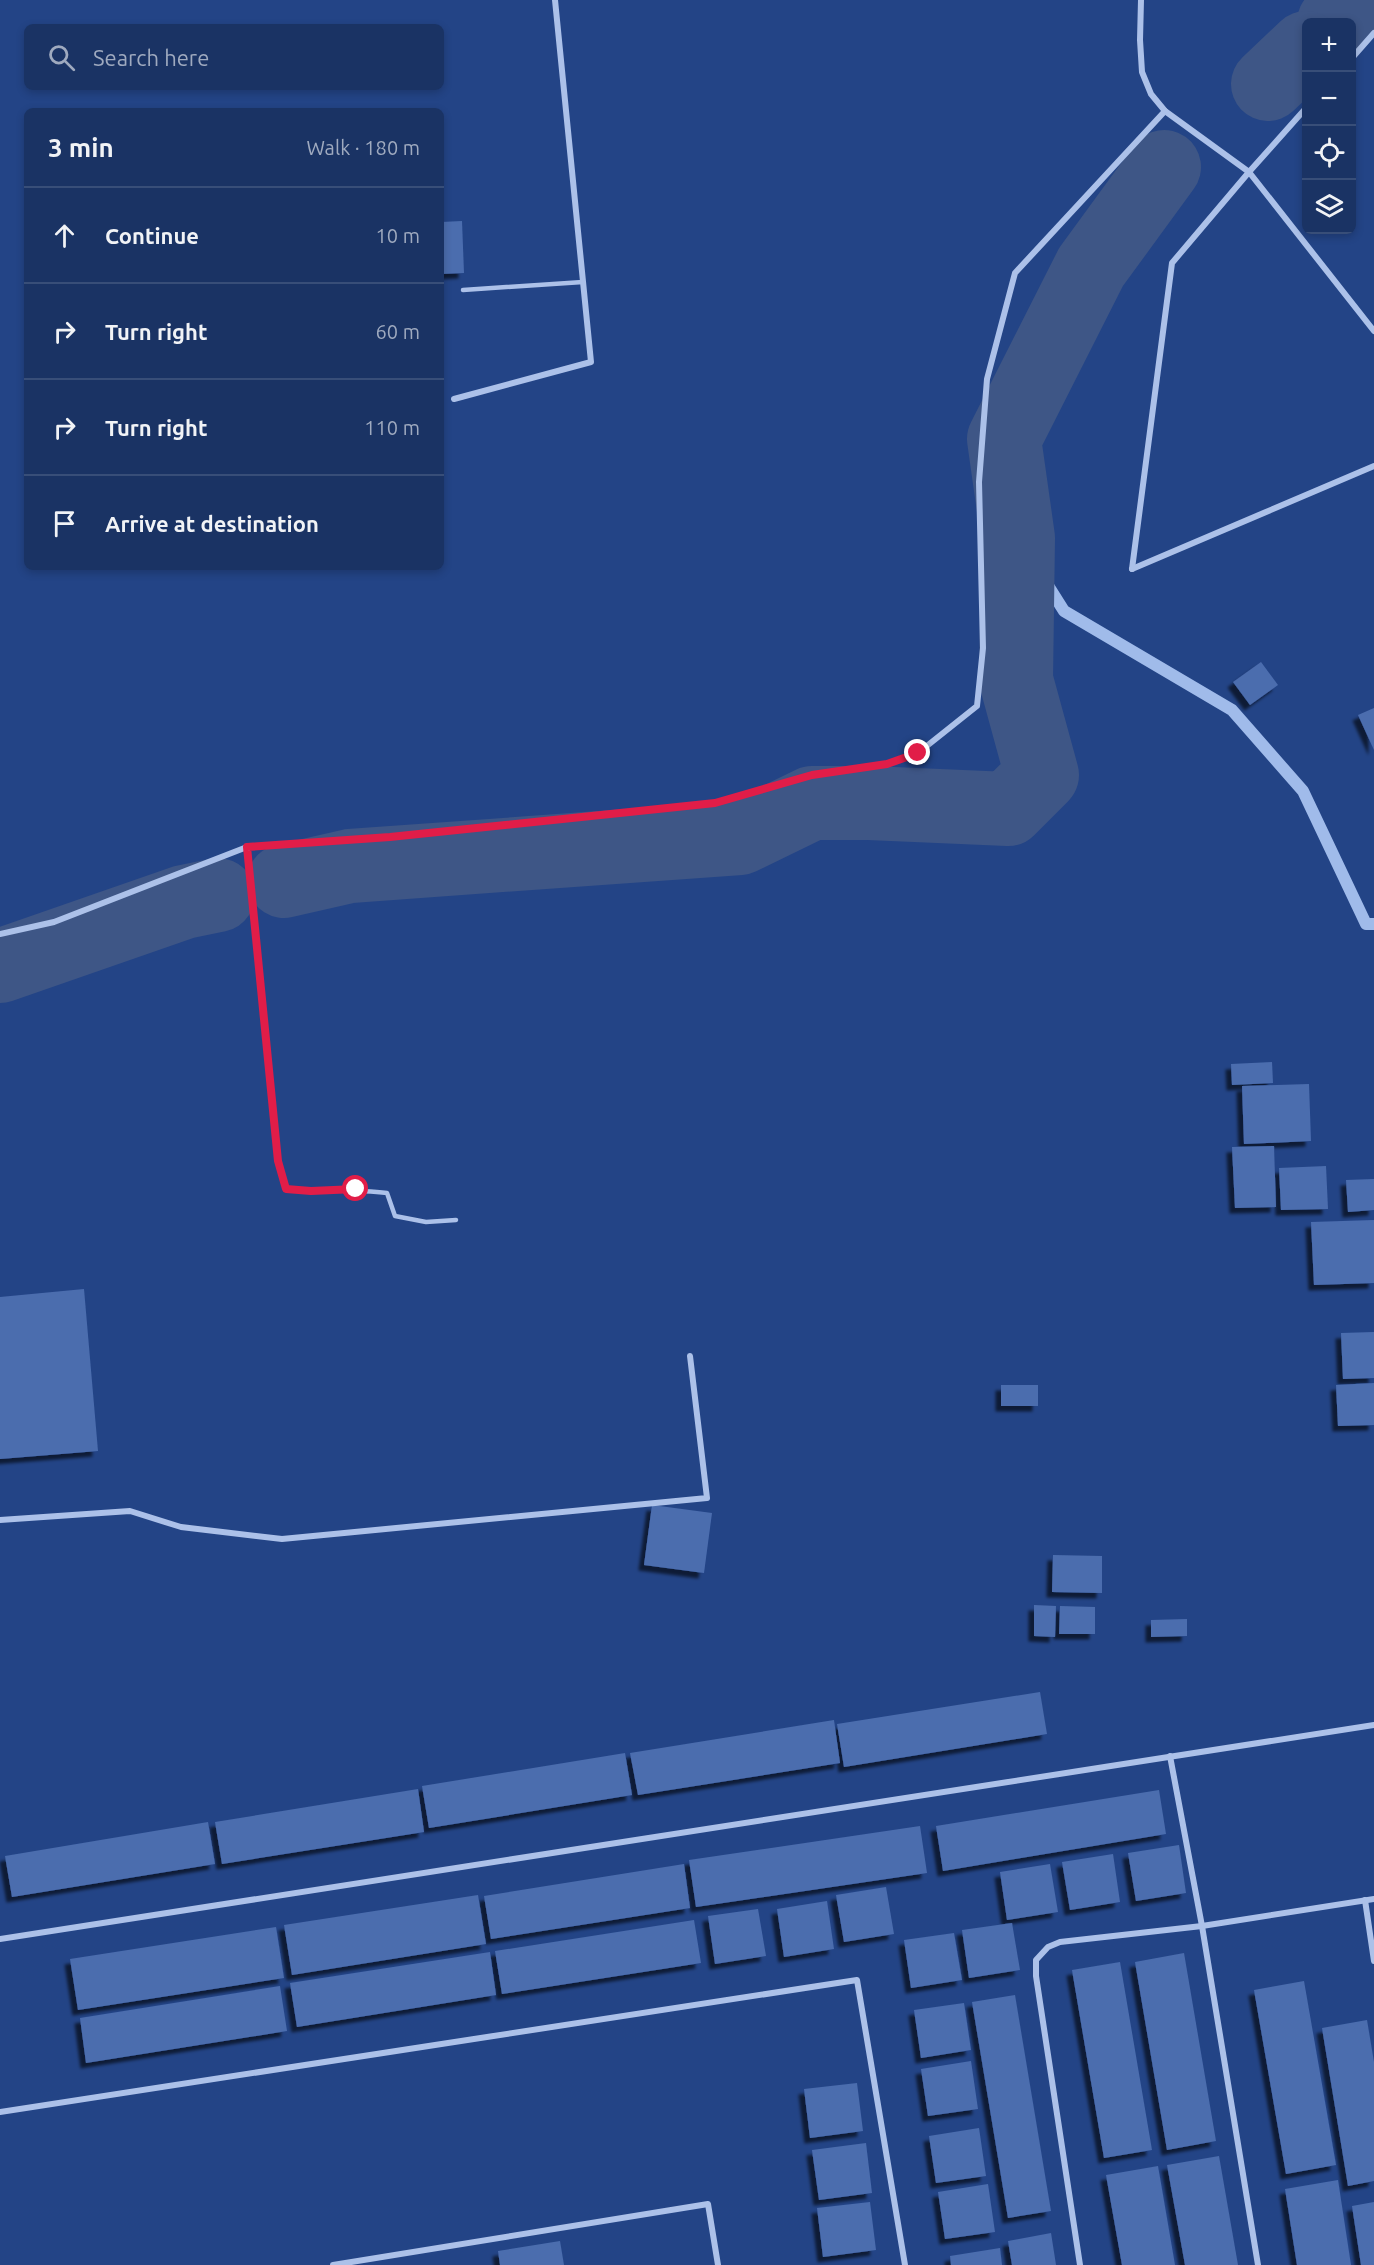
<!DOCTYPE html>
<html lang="en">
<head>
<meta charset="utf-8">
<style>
  body { margin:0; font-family:Ubuntu,sans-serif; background:#233b6a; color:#f1f3f6 }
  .controls { position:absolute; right:18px; top:18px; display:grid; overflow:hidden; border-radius:9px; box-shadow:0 3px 9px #0003 }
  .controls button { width:54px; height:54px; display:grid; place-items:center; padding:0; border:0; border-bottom:2px solid #384e78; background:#1a3364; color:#f1f3f6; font:30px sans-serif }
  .stop { position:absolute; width:18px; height:18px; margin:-14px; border:4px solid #e11d48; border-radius:50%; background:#fff }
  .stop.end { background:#e11d48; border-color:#fff; box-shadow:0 2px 6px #0008 }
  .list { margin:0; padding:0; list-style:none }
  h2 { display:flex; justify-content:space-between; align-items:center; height:78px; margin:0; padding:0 24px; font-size:26px }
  h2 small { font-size:20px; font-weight:400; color:#9faabf }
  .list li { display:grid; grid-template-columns:39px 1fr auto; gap:18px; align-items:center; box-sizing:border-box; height:96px; padding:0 24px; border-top:2px solid #384e78 }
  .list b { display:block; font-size:22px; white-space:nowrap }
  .list em { font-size:20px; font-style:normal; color:#9faabf }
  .icon { flex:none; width:33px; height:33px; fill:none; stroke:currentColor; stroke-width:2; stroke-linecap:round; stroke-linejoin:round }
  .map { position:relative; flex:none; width:1374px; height:2265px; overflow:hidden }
  .search { position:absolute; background:#1a3364; box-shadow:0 3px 9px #0003; left:24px; top:24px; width:420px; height:66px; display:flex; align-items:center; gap:15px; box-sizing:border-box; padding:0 21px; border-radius:9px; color:#9faabf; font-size:22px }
  .panel { position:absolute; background:#1a3364; box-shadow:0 3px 9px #0003; left:24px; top:108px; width:420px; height:462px; border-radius:9px }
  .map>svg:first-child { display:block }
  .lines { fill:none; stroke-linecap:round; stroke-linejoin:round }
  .stream { stroke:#a0bbea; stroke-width:12 }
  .river { stroke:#3e5686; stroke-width:74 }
  .building { fill:#4b6dae; filter:url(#shadow) }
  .service { stroke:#acc1e9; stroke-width:4.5 }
  .minor { stroke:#acc1e9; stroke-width:6 }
  .route { stroke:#e11d48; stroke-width:8 }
</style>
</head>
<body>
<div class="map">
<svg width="1374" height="2265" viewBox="0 0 1374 2265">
  <defs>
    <filter id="shadow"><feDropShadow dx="-5.5" dy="5.5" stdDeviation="1.5" flood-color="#0009"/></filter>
  </defs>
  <rect width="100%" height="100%" fill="#234486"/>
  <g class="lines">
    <polyline class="stream" points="1018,538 1064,611 1232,710 1303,791 1366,924 1374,924"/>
    <g class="river">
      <polyline points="1334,22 1358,0"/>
      <polyline points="1268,84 1306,48"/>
      <polyline points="284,881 350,866 740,838 812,803 869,803 1008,809 1042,775 1016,680 1018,538 1004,439 1091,267 1164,167"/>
      <polyline points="0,966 184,902 218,895"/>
    </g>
  </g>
  <g class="building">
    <polygon points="462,221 464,273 441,274 441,222"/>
    <polygon points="441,349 443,349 444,385 441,385"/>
    <polygon points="1261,662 1278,685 1250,705 1233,682"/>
    <polygon points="1374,708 1374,750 1358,715"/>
    <polygon points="1272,1062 1273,1083 1232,1085 1231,1064"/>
    <polygon points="1309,1084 1311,1141 1244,1144 1242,1086"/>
    <polygon points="1274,1146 1276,1207 1235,1208 1232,1147"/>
    <polygon points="1326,1166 1328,1209 1281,1210 1279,1168"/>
    <polygon points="1374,1179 1374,1210 1348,1212 1346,1180"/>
    <polygon points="1374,1220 1374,1283 1314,1285 1311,1222"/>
    <polygon points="84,1289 98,1451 0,1459 0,1297"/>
    <polygon points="1374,1332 1374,1378 1343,1379 1341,1333"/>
    <polygon points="1374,1383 1374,1425 1338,1426 1336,1385"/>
    <rect x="1001" y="1385" width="37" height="21"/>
    <polygon points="652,1505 712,1513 704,1573 644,1565"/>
    <polygon points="1053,1555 1102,1556 1102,1593 1052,1592"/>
    <polygon points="1034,1605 1056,1606 1055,1637 1034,1636"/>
    <polygon points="1060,1606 1095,1607 1095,1634 1059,1634"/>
    <polygon points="1187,1619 1187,1636 1151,1637 1151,1620"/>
    <polygon points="1040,1692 1047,1734 844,1767 837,1724"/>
    <polygon points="834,1720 840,1763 638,1795 630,1753"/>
    <polygon points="625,1753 632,1795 429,1828 422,1786"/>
    <polygon points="418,1789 424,1832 222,1864 215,1822"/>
    <polygon points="1159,1790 1166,1834 943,1871 936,1826"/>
    <polygon points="208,1822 215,1864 12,1897 5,1856"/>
    <polygon points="920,1826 927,1873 696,1907 689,1860"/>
    <polygon points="1179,1845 1186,1893 1136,1901 1128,1853"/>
    <polygon points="1113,1854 1120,1902 1070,1910 1062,1862"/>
    <polygon points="684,1864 690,1908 491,1939 484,1896"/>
    <polygon points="1050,1864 1058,1912 1007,1920 1000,1872"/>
    <polygon points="886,1887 894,1934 844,1942 836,1895"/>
    <polygon points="478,1895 486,1944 292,1975 284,1925"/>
    <polygon points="827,1901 834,1949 784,1957 777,1909"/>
    <polygon points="758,1909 766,1956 715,1964 708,1916"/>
    <polygon points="694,1920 701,1963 502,1994 495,1951"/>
    <polygon points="1012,1923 1020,1970 969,1978 962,1930"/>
    <polygon points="276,1927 284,1978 78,2010 70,1959"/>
    <polygon points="954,1933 962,1980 911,1988 904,1940"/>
    <polygon points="490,1952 496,1995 297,2027 290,1983"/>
    <polygon points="1184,1953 1216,2141 1167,2150 1135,1962"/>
    <polygon points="1120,1962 1152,2150 1104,2158 1072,1970"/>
    <polygon points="1304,1981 1336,2165 1286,2174 1254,1990"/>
    <polygon points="280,1986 287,2031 86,2063 80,2018"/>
    <polygon points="1015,1995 1051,2211 1008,2218 972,2002"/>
    <polygon points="964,2003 971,2050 921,2058 914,2010"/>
    <polygon points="1367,2020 1374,2062 1374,2181 1348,2186 1322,2028"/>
    <polygon points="971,2061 978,2109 928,2116 921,2069"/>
    <polygon points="857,2083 863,2131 810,2138 804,2089"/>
    <polygon points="979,2128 986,2176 936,2183 929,2136"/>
    <polygon points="866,2143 872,2193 819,2200 812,2150"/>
    <polygon points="1219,2156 1238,2265 1185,2265 1167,2165"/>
    <polygon points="1158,2166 1175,2265 1122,2265 1106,2175"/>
    <polygon points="1338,2180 1351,2265 1297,2265 1285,2189"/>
    <polygon points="988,2184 995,2232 945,2239 938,2192"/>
    <polygon points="870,2202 876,2250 823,2257 817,2208"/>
    <polygon points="1374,2202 1374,2265 1361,2265 1352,2206"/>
    <polygon points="1051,2233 1056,2265 1012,2265 1008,2241"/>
    <polygon points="560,2241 564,2265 500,2265 498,2251"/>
    <polygon points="1000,2248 1002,2265 951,2265 950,2256"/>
  </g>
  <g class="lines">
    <g class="service">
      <polyline points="463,290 583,282"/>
      <path d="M247,847L278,1161L286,1189C320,1192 353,1189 387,1193L395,1216L426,1222L456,1220"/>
    </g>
    <g class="minor">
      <polyline points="1141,0 1140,40 1142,72 1151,94 1165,111 1249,172 1374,331"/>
      <polyline points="1352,58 1374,33"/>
      <polyline points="454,399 591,362 555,0"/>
      <polyline points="1132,569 1172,263 1249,172 1306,108"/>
      <polyline points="1132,569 1374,466"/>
      <polyline points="0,934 54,922 247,847 390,837 715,803 812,775 887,764 918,753 977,706 983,648 979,482 987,379 1015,273 1165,111"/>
      <polyline points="0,1520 130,1511 181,1527 282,1539 707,1498 690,1356"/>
      <polyline points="1170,1756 1202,1926 1258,2265"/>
      <polyline points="1365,1900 1374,1961"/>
      <polyline points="0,1939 1374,1725"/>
      <polyline points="0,2112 857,1980 905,2265"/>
      <polyline points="333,2265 708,2204 718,2265"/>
      <polyline points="1080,2265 1036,1976 1036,1960 1048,1947 1060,1942 1202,1926 1374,1899"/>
    </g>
  </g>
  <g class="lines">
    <polyline class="route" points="356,1189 311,1191 286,1189 278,1161 247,847 390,837 715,803 812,775 887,764 918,753"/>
  </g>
</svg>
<div class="controls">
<button>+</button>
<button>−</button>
<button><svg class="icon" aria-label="locate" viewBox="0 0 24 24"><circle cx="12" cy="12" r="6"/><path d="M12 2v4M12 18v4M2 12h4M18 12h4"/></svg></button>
<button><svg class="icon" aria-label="layers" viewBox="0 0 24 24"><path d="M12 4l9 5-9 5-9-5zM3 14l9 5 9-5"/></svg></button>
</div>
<div class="stop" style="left:356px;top:1189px"></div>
<div class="stop end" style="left:918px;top:753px"></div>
<div class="search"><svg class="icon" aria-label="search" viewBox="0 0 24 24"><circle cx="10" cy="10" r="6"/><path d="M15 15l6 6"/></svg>Search here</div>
<section class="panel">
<h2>3 min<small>Walk · 180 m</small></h2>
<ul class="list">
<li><svg class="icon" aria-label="ahead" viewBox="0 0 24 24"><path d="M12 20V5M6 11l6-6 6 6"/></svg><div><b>Continue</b></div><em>10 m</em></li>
<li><svg class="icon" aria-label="right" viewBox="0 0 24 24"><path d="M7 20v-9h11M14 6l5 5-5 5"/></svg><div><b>Turn right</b></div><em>60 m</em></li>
<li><svg class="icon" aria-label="right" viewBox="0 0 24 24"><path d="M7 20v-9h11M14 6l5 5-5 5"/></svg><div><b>Turn right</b></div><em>110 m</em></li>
<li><svg class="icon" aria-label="arrive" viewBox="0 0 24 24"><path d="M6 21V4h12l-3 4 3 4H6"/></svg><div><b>Arrive at destination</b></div></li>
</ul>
</section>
</div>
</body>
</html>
